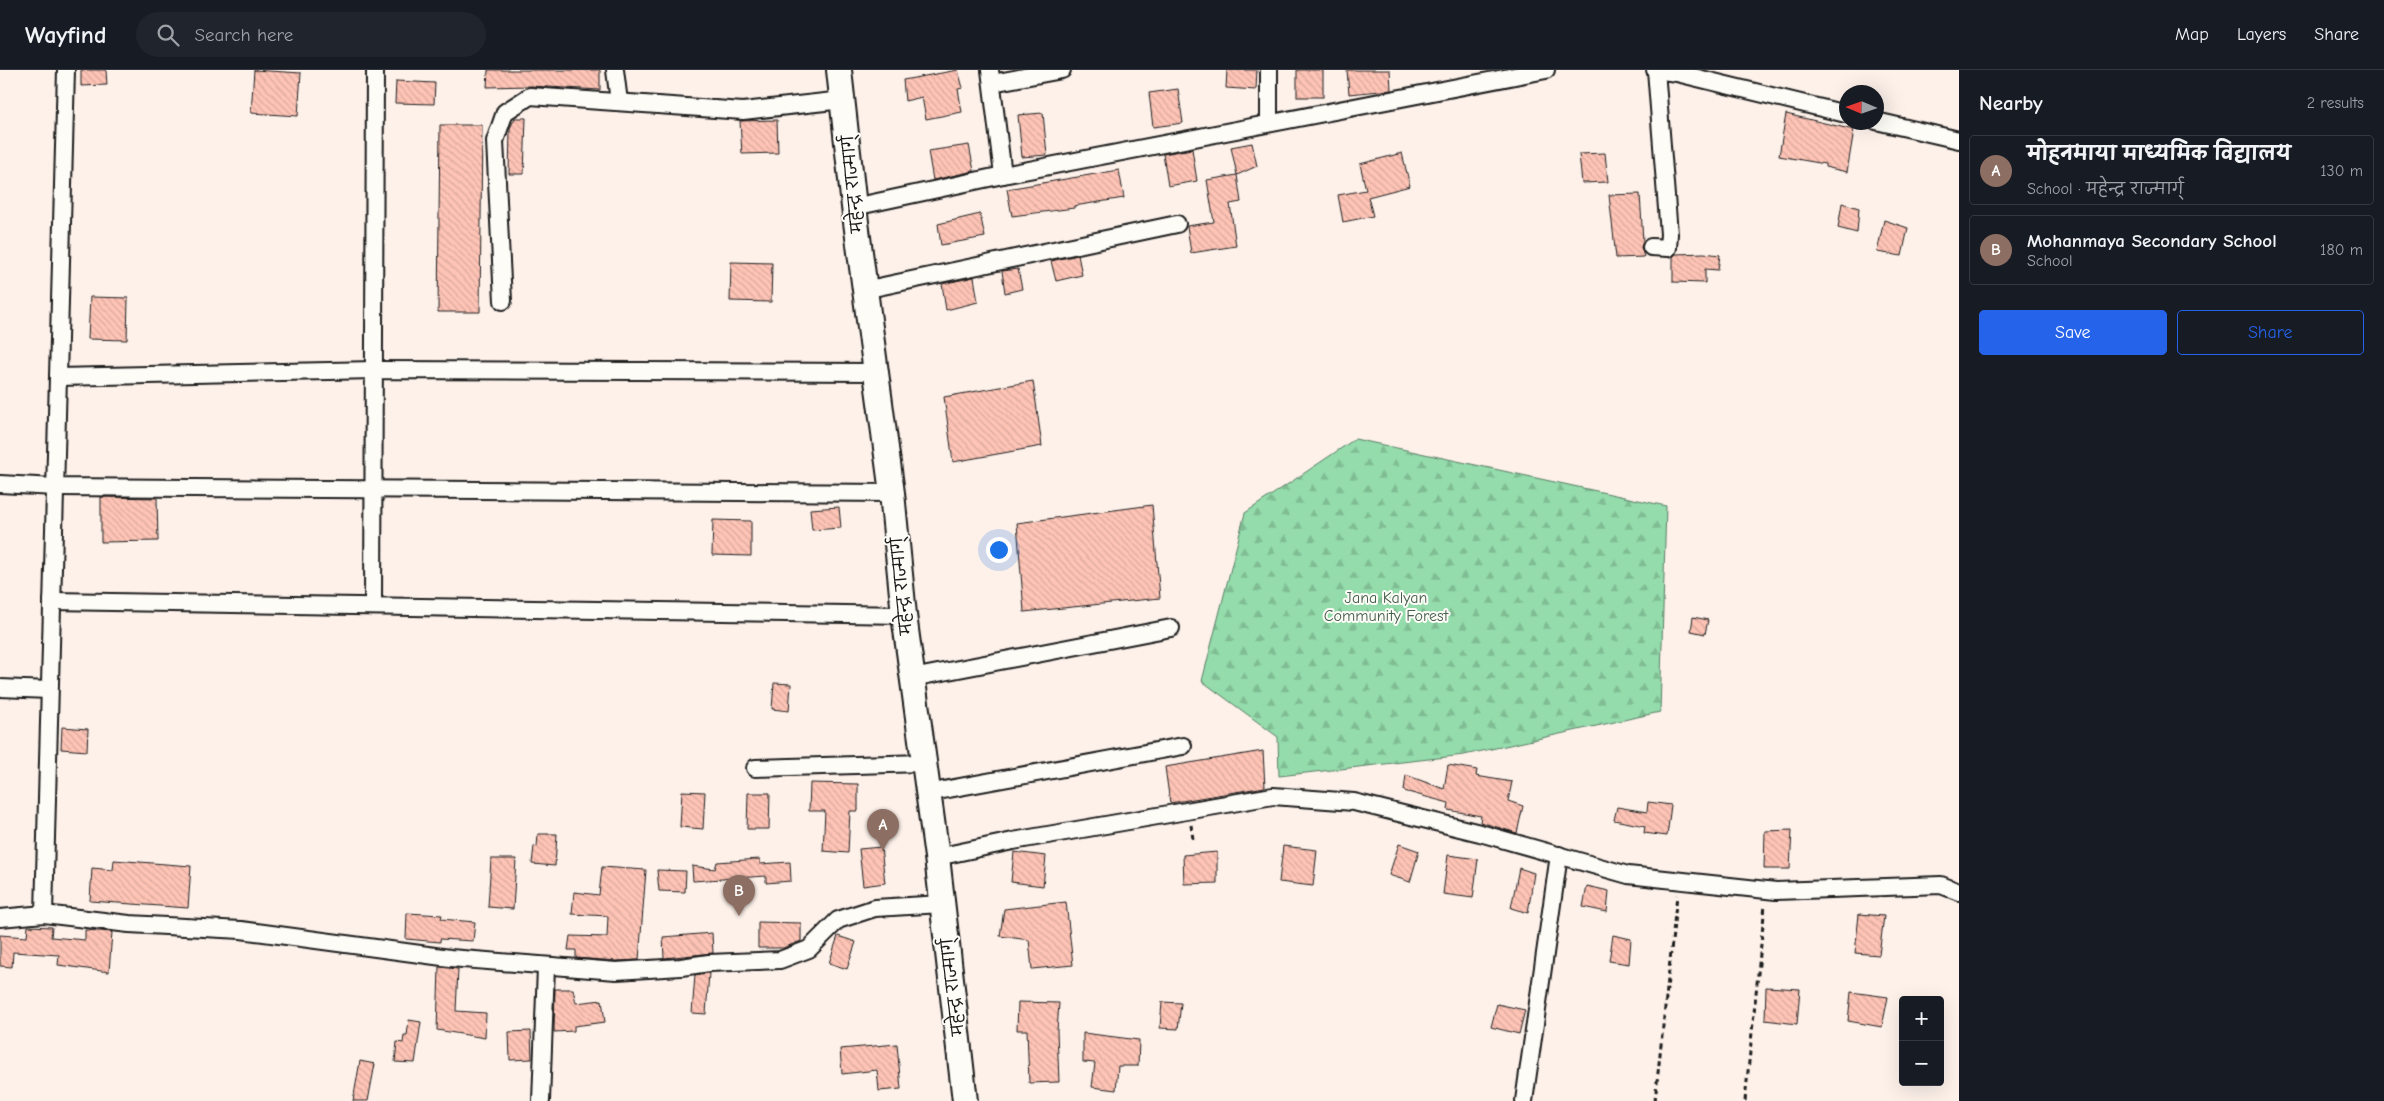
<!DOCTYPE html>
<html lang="en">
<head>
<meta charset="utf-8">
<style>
  body { margin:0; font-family:"Comic Neue","Playpen Sans Deva",sans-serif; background:#20242c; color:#f1f3f6 }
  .controls { position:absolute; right:15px; bottom:15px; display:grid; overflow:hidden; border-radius:5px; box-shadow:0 5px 20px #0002 }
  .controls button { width:45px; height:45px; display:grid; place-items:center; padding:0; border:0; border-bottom:1px solid #363941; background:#171b24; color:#f1f3f6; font:25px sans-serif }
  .compass { position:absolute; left:1839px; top:15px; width:45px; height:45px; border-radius:50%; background:#171b24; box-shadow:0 5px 20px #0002; rotate:272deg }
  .you { position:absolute; left:998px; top:479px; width:18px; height:18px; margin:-12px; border:4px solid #fff; border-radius:50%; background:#1a73e8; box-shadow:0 0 0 8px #1a73e833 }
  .badge { display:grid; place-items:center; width:32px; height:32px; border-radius:50%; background:#2563eb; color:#fff; font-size:16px; font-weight:700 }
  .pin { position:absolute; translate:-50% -41px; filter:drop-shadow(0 1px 2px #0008) }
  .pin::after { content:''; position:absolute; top:26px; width:18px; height:15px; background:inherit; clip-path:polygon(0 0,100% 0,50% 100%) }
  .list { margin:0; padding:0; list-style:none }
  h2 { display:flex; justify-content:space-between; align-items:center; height:65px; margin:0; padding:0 20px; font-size:21px }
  h2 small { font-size:16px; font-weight:400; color:#9ea1a6 }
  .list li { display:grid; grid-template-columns:32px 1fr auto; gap:15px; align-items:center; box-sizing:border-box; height:70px; margin:0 10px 10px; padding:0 10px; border:1px solid #363941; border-radius:5px }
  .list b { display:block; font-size:19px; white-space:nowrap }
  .list p { margin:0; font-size:16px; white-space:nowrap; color:#9ea1a6 }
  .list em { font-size:16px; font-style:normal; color:#9ea1a6 }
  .actions { display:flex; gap:10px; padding:15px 20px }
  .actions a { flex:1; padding:11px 0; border:1px solid #2563eb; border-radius:5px; text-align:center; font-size:18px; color:#2563eb }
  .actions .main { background:#2563eb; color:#fff }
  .icon { flex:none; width:28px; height:28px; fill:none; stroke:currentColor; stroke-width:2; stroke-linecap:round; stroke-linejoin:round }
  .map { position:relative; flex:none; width:1959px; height:1031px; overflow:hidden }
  header { display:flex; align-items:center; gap:30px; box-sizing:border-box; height:70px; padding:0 25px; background:#171b24; border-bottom:1px solid #363941 }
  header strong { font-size:24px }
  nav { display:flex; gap:28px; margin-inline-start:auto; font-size:18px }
  .search { width:350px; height:45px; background:#20242c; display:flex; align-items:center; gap:12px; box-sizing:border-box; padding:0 18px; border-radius:28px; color:#9ea1a6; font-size:19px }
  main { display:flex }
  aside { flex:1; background:#171b24 }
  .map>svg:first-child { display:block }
  .forest { fill:url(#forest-firs); stroke:#587c64 }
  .building { fill:url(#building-back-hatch); stroke:#1c1c1c }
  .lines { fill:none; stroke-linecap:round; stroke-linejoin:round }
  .minor-casing { stroke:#1c1c1c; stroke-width:20 }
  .highway-casing { stroke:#1c1c1c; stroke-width:28 }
  .path { stroke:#1c1c1c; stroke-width:3; stroke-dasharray:5 4; stroke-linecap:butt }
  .minor { stroke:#fdfcf7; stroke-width:16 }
  .highway { stroke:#fdfcf7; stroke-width:24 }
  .labels { text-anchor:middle; stroke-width:4; stroke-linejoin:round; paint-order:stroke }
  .street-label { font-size:16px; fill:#1c1c1c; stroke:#fdfcf7 }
  .park-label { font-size:16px; fill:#465f4e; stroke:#fdfcf7 }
</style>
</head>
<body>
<header>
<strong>Wayfind</strong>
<div class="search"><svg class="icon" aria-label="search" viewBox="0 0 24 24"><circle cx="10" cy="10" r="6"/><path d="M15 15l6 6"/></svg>Search here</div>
<nav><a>Map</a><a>Layers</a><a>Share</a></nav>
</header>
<main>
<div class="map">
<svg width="1959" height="1031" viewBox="0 0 1959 1031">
  <defs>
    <pattern id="forest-firs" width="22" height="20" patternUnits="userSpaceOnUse" patternTransform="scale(1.25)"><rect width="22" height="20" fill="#94dcab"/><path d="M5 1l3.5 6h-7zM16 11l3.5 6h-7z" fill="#7fbc93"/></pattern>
    <pattern id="building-back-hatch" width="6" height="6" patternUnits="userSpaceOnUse" patternTransform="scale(1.25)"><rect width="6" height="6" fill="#fec4b6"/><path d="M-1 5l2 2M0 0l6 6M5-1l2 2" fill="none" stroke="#d9a89c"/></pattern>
  </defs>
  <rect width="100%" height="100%" fill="#fdf1ea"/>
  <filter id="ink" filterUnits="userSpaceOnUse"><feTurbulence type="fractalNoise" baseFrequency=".02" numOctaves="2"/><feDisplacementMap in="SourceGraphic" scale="10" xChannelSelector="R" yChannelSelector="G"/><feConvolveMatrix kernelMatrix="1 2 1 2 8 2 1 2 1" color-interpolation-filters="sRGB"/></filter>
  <g filter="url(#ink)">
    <polygon class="forest" points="1355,369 1666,436 1660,642 1464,685 1279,706 1278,667 1202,611 1245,443"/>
    <g class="building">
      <polygon points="81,0 106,0 107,15 81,16"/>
      <polygon points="254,0 301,3 298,46 251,43"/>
      <polygon points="488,0 600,0 600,20 531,16 487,17"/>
      <polygon points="958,0 963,18 958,19 962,42 926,49 922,27 905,31 903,10"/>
      <polygon points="1227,0 1257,0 1256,20 1226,18"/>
      <rect x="1297" y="0" width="26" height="27"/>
      <polygon points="1347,0 1390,0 1391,20 1349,24"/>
      <polygon points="396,11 435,13 434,34 395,33"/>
      <polygon points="1178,19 1183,53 1153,57 1149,23"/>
      <polygon points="1043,43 1047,85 1022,87 1018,45"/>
      <polygon points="1786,44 1854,60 1847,102 1825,97 1825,94 1779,86"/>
      <polygon points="515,48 526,48 524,104 509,104 510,58"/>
      <polygon points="777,50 778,83 742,84 740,51"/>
      <polygon points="440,55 482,55 480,242 438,242"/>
      <polygon points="1252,73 1257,96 1237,105 1231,77"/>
      <polygon points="969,75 974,101 933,110 928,81"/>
      <polygon points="1192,79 1197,111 1168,116 1163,84"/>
      <polygon points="1402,83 1410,116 1368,127 1373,146 1343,152 1338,125 1366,120 1360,94"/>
      <polygon points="1605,83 1608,112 1582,113 1579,84"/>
      <polygon points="1119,100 1124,128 1074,136 1074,138 1012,146 1007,119"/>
      <polygon points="1237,105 1241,132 1230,134 1236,176 1191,183 1187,156 1214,152 1207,110"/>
      <polygon points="1640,124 1643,171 1641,177 1644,187 1616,188 1609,125"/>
      <polygon points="1842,133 1859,138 1857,163 1838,158"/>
      <polygon points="980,144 985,167 941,175 938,154"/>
      <polygon points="1884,150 1908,158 1902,186 1877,182"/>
      <polygon points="1704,183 1720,185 1718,200 1705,199 1705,213 1673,212 1673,187 1676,184"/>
      <polygon points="1078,185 1082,205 1056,211 1051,191"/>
      <polygon points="731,192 772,193 771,232 730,231"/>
      <polygon points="1018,199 1022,219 1005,223 1002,201"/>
      <polygon points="974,207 978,232 946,240 942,214"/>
      <polygon points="90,227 128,228 127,270 88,269"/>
      <polygon points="1033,311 1042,376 953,392 944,327"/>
      <polygon points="101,427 157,428 158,471 101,472"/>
      <polygon points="1152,435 1160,528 1024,542 1017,453"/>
      <polygon points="839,437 841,458 812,460 810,439"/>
      <polygon points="713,450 751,451 751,486 712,485"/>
      <polygon points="1693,547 1708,550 1705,564 1691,561"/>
      <polygon points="774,613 791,614 789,641 772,639"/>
      <polygon points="62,657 88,659 87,681 61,679"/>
      <polygon points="1263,681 1265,717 1170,733 1165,697"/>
      <polygon points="1448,695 1477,700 1476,706 1512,712 1508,731 1523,736 1517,763 1480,752 1481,746 1448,740 1449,733 1404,721 1406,705 1444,719"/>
      <polygon points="810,713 858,714 858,741 850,741 848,783 823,781 825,741 809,741"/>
      <polygon points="682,721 705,722 703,759 680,757"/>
      <polygon points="748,723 770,723 769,759 747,759"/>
      <polygon points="1648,732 1671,735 1667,766 1644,763 1645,756 1614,750 1617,737 1647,742"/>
      <polygon points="1792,760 1790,799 1764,799 1765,761"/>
      <polygon points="538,764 557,764 555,796 532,794 534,776 537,777"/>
      <polygon points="1399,774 1419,781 1410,812 1389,805"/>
      <polygon points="1283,776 1317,780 1313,816 1279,812"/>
      <polygon points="881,777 885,813 863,816 859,779"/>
      <polygon points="1014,782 1046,786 1043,816 1011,812"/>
      <polygon points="1217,782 1217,813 1184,814 1183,785"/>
      <polygon points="1448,785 1478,789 1473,828 1443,824"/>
      <polygon points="491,789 516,789 513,839 488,837"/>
      <polygon points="760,789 760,794 790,792 791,811 766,813 766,806 693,811 692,796 715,799 717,792"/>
      <polygon points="114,790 191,796 188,838 90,831 92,798 113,800"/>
      <polygon points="602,797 646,800 639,890 616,891 576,888 576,880 568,880 570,866 607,867 608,846 572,844 574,822 599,825"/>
      <polygon points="1519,798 1534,803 1528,843 1511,838"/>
      <polygon points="657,800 686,801 685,822 659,821"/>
      <polygon points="1587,816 1609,821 1607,842 1583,837"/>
      <polygon points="1066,832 1073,895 1032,899 1029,870 1000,866 1004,839"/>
      <polygon points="407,843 442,845 441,849 475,852 473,871 440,869 440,872 406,869"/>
      <polygon points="1859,844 1884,846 1879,885 1855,883"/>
      <polygon points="758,852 801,853 801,871 783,878 758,878"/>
      <polygon points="28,856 52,857 51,867 85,870 85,860 112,862 109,902 58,895 59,885 13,882 12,897 0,896 0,865 27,867"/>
      <polygon points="712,863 713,883 664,888 663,867"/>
      <polygon points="1613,865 1631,869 1629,894 1609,891"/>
      <polygon points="838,866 856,872 847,899 829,893"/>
      <polygon points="439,897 458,899 456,941 486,943 485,968 437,960"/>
      <polygon points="709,903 706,944 692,943 695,905"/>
      <polygon points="1766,917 1800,919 1797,954 1765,950"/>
      <polygon points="555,919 573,919 576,933 602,930 605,952 574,956 574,961 554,962"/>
      <polygon points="1851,922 1888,927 1882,957 1848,951"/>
      <polygon points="1018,932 1059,933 1057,961 1059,1012 1029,1013 1027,960 1017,960"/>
      <polygon points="1162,932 1181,933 1178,959 1160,958"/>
      <polygon points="1497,934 1525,940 1519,964 1491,957"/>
      <polygon points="409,950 421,952 415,993 395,992 397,972 403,973 404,965 407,965"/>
      <polygon points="531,961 532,989 510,990 509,962"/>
      <polygon points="1083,963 1139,970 1138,996 1118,996 1116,1020 1092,1017 1095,993 1083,992"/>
      <polygon points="897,974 901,1019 879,1021 877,1000 842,1004 840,979"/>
      <polygon points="360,991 375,994 368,1031 353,1031"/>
    </g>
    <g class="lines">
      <defs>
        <g id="minor">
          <polyline points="615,0 619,32"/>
          <polyline points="990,0 1003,105"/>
          <polyline points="1655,0 1677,3 1846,44"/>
          <polyline points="992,13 1062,0"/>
          <polyline points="1876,51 1959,70"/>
          <polyline points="1269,53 1269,0"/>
          <polyline points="854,137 1003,105 1546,0"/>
          <polyline points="1651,177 1668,178 1669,164 1656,0"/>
          <polyline points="864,220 1177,154"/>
          <polyline points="503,231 495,71 505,42 530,26 743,41 843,30"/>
          <polyline points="58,307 375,300 875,302"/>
          <polyline points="0,414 55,417 892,423"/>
          <polyline points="52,531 904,545"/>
          <polyline points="373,535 375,0"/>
          <polyline points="912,608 1171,558"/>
          <polyline points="0,618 49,620"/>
          <polyline points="755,698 923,693"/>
          <polyline points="927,723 1183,676"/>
          <polyline points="937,787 1013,771 1273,726 1354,732 1480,763 1628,805 1776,821 1941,815 1959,822"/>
          <polyline points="44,844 66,0"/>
          <polyline points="0,848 44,844 129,854 241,860 450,888 616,901 681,897 709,893 780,890 809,879 838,850 875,838 942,834"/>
          <polyline points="541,1031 546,897"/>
          <polyline points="1524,1031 1559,785"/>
        </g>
        <polyline id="highway" points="839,0 854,137 892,423 904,545 937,787 965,1031"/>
      </defs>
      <use href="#minor" class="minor-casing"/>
      <use href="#highway" class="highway-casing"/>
      <g class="path">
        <polyline points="1191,755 1193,769"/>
        <polyline points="1655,1031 1677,825"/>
        <polyline points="1745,1031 1765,835"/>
      </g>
      <use href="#minor" class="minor"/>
      <use href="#highway" class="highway"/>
    </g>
  </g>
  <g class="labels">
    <g class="street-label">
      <text transform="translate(852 114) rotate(-96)" y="6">महेन्द्र राज्मार्ग्</text>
      <text transform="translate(901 516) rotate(-96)" y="6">महेन्द्र राज्मार्ग्</text>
      <text transform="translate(952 917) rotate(-97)" y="6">महेन्द्र राज्मार्ग्</text>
    </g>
    <g class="park-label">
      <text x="1386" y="533">Jana Kalyan<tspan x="1386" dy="18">Community Forest</tspan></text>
    </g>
  </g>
</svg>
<div class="controls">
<button>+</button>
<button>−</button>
</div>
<svg class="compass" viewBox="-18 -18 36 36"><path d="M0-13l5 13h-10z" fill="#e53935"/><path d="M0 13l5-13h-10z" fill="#9ea1a6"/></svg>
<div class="you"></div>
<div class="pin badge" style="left:883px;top:780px;background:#8d6e63">A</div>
<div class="pin badge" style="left:739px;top:846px;background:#8d6e63">B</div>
</div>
<aside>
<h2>Nearby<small>2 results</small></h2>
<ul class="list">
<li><span class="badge" style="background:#8d6e63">A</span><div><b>मोहनमाया माध्यमिक विद्यालय</b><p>School · महेन्द्र राज्मार्ग्</p></div><em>130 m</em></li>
<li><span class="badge" style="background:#8d6e63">B</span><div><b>Mohanmaya Secondary School</b><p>School</p></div><em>180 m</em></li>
</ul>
<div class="actions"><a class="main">Save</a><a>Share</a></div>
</aside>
</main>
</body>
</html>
